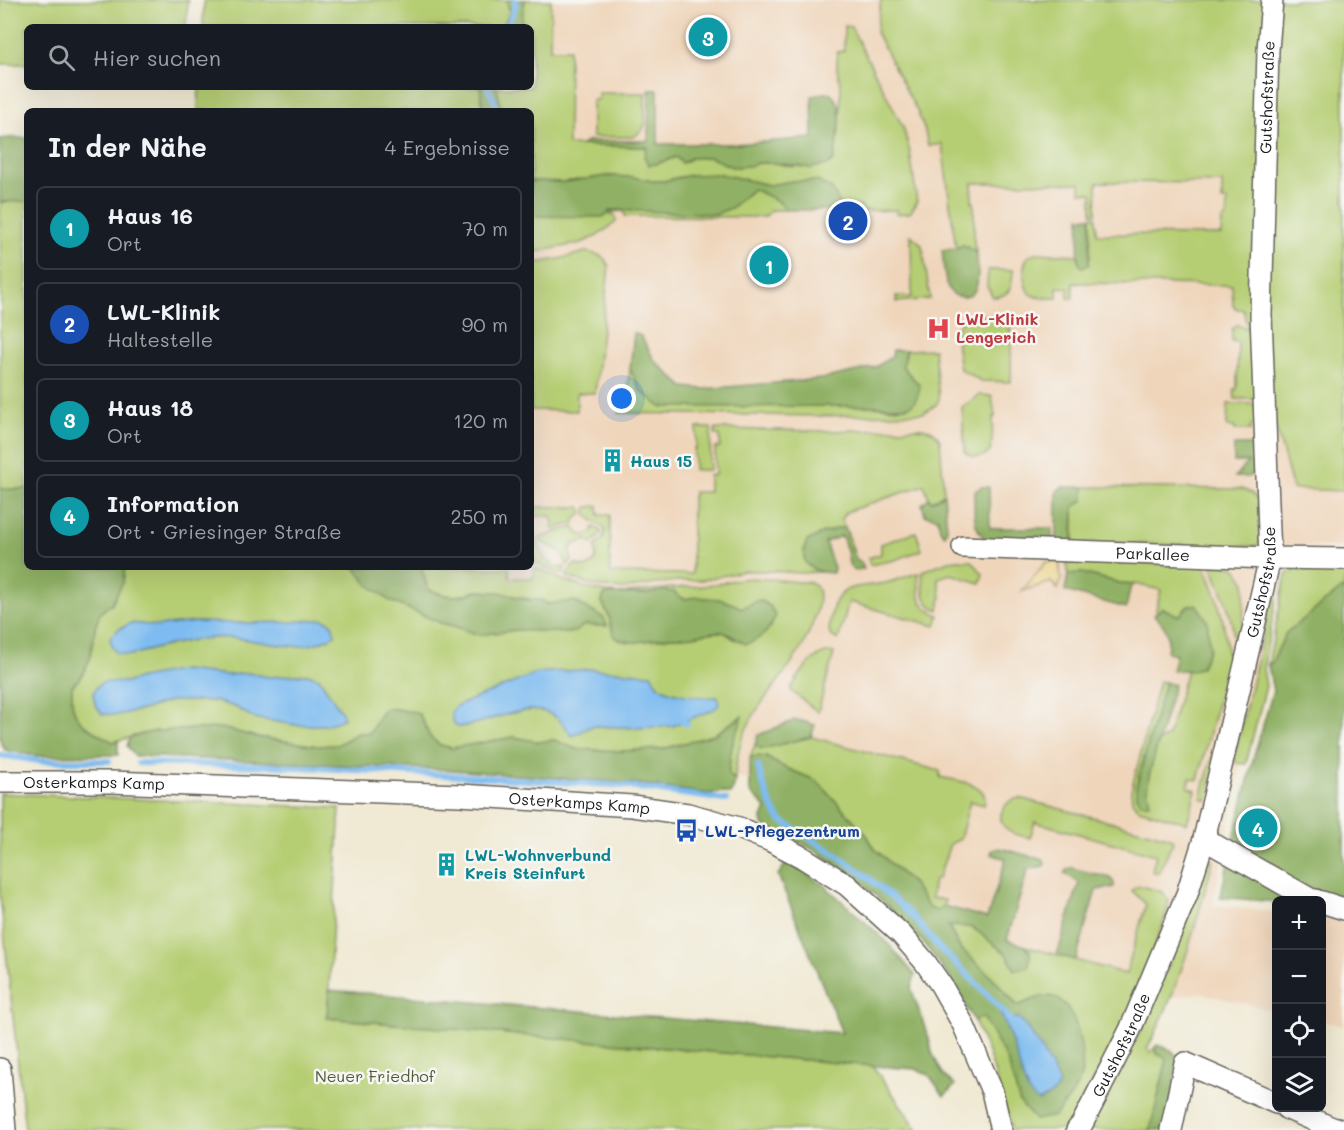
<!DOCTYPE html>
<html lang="de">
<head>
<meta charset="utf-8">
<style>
  body { margin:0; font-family:Mali,sans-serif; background:#20242c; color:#f1f3f6 }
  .controls { position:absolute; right:18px; bottom:18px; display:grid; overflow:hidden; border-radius:9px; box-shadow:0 6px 24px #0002 }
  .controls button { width:54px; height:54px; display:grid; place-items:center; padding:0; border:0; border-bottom:2px solid #363941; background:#171b24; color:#f1f3f6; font:30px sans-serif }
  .you { position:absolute; left:622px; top:399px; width:21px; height:21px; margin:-15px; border:4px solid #fff; border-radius:50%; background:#1a73e8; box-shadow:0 0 0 9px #1a73e833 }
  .badge { display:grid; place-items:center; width:39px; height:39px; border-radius:50%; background:#b45309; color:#fff; font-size:20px; font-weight:700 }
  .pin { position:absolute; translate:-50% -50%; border:3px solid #fff; box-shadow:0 2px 6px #0006 }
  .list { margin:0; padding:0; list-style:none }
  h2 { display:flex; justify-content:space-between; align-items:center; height:78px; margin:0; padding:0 24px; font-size:26px }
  h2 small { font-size:20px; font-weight:400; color:#9ea1a6 }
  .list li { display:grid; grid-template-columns:39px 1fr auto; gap:18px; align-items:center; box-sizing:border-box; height:84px; margin:0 12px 12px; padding:0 12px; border:2px solid #363941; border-radius:9px }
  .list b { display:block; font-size:22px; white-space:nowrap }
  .list p { margin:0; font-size:20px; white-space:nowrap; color:#9ea1a6 }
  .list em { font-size:20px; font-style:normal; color:#9ea1a6 }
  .icon { flex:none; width:33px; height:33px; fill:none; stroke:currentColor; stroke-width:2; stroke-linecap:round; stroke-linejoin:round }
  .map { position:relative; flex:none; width:1344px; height:1130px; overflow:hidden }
  .search { position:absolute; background:#171b24; box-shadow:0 6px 24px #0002; left:24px; top:24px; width:510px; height:66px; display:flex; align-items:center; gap:15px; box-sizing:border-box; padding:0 21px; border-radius:9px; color:#9ea1a6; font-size:22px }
  .panel { position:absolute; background:#171b24; box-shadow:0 6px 24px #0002; left:24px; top:108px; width:510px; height:462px; border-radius:9px }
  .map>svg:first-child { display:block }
  .built { fill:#efd6bb }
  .green { fill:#b6ce73; stroke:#697548; stroke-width:1.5; fill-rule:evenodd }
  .forest { fill:#90b165; stroke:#566640; stroke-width:1.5 }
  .sand { fill:#eeda9e; stroke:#857b5d; stroke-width:1.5 }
  .water { fill:#7dbbf0; stroke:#4c6c86; stroke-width:1.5 }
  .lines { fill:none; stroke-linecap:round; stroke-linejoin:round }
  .stream { stroke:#7dbbf0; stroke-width:6 }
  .minor-casing { stroke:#66645c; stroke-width:24 }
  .minor { stroke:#fff; stroke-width:21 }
  .labels { text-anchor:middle; stroke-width:5; stroke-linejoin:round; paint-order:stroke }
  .street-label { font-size:16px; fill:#1c1c1c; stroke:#f6f6f2 }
  .health-label { font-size:16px; font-weight:bold; fill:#be3a42; stroke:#f6f6f2; text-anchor:start }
  .culture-label { font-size:16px; font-weight:bold; fill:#0d838f; stroke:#f6f6f2; text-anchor:start }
  .transit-label { font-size:16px; font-weight:bold; fill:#164399; stroke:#f6f6f2; text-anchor:start }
  .park-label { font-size:16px; fill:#525a3a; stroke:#f6f6f2 }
</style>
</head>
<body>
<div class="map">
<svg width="1344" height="1130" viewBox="0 0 1344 1130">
  <rect width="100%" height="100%" fill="#f6f6f2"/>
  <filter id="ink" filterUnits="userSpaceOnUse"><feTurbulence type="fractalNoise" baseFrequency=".0167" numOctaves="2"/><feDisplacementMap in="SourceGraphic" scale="12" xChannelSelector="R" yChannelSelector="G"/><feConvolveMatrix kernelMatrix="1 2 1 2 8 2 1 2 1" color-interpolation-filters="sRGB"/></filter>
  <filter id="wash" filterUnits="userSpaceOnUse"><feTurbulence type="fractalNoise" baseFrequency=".008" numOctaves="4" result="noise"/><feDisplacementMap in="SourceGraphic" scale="24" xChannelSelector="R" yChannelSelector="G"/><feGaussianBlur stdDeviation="1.35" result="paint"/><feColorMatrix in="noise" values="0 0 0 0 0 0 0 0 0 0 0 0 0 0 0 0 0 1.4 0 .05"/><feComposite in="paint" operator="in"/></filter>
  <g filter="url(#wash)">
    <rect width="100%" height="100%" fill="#f0e9d3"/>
    <g class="built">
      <polygon points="214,0 1344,0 1344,547 1284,546 1213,905 1276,912 1276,1011 1199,993 1005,1022 879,837 787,791 650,752 74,567 531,567 531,111 208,111 209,87 531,87 531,27 212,27"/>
      <polygon points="1322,917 1344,919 1344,1026 1322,1021"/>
    </g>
    <g class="green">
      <polygon points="0,0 188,0 186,27 27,27 27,64 0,64"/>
      <polygon points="204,0 506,0 510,11 503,27 203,27"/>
      <polygon points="524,0 551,0 550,49 569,49 568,145 647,147 656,164 676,157 682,163 691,158 710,157 732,167 749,166 758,163 775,163 794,167 840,123 841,86 837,69 837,52 844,51 844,26 851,27 903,127 910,152 917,202 910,213 896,214 897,210 861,211 861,206 848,207 848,212 833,210 840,206 832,189 793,181 769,185 720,174 679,177 664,181 652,181 632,177 607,176 565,182 531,181 531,111 501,111 497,87 531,87 531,27 521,27"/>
      <path d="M881,0H1344V491L1293,489L1256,356V399H1235L1234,389H1237L1238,342L1232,341V329L1237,325L1248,329L1243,309H1237L1233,306L1232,285L1073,283V298H1068V288L1057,287V298C1048,298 1039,299 1032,295C1023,290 1022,266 1027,258C1029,256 1032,254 1035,253L1078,255V259L1090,253L1091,217H1096L1097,234L1221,235L1222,220L1227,217V201H1222V183L1097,182L1096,214H1092V193L1080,192V183H972V202H974V247L976,248L977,253L963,245L956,248L942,144L928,146L925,131L918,113L876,32Z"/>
      <polygon points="199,87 480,87 483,111 198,111"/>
      <polygon points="598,93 645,93 645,124 643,129 634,137 592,137 592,100 598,100"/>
      <polygon points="753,188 778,201 786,210 771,210 765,217 625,216 624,211 610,212 610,215 615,215 616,222 597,236 581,243 531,253 531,216 607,215 610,210 651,210 664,212 731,208"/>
      <polygon points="27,201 27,489 0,489 0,319 1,318 0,202"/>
      <polygon points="911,235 921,244 923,250 930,299 896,302 896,296 912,297"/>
      <path d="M586,252C597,254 604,255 609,266L595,393H577V411L531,410V264L559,259Z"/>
      <path d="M988,270H1013C1012,285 1012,297 993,297L987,286Z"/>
      <path d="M969,315L996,316L1010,320L1011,350V382L981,381L960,369C958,351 949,324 969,315Z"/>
      <polygon points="934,349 939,399 936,405 923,413 822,416 619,413 620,410 627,410 627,393 630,369 641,391 898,408 920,386 902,366 906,355 906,350"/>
      <path d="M980,395L992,396L995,417L993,418L992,441L990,452C981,459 974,459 965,452L962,407Z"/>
      <polygon points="1228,404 1255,404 1258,425 1251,425 1251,430 1235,430 1234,427 1227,427"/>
      <polygon points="697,428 711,428 710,469 709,470 694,470 694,449 696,449"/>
      <path d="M920,428C930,429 935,431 940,440L944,494L932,501L929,498L924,485L846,512L841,519L846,529L839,528L821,534L812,569L822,572L801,573L771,571H744L702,580L675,581L623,589L595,586L568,577L566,575L575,564C590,572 599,562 595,547L604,537L605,530C602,525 599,526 594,522C591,520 591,517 586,515V509L588,507L598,506L599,515H610V573L692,574V497H693V492H709V476L715,475V448L720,447V435H715V429L832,431Z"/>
      <path d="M1084,487L1240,489C1249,491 1254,493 1258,501L1260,543L1256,546L1074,543V507L1084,500Z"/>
      <polygon points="531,507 580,507 582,510 582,515 577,517 574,523 552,529 553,522 550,516 533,516 531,519"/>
      <path d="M574,527C579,537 590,539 594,527L601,531V534L592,544L586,540L573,545L570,552L572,561L567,565C566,562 565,558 563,555C558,547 547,547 541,541V537L547,536L557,531Z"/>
      <polygon points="916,532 922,550 895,560 870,565 868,558 881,554 881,544"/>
      <path d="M531,534L536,537C537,541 542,553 544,557C547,561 553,565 557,568L564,567L565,569L563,573L558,574L534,562V554H531Z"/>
      <path d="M958,560L972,561L983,574L980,583L951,574L938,578L941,597L939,610C920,603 924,589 922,571L949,561Z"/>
      <path d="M1067,562L1204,564C1218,597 1226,624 1228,661L1198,780L1190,778L1188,787L1196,790L1187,823L1139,809L1132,801L1131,791L1159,681L1165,682L1136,787L1147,789L1149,776L1158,742L1168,736L1187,670L1201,667L1210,648L1188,606L1179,616L1163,608L1157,612L1156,610L1161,590L1135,584L1120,583L1082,573L1068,574Z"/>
      <path d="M1211,564L1232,566L1238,570L1245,583L1242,641L1207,801L1201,798C1208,771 1215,744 1222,717C1228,692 1236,665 1234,639C1232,613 1221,588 1211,564Z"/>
      <path d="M125,567H355L441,623L499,632L516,630L577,631L584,625L607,626C599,605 566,607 547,604L542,600C521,600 499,591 477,591C473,591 469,594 464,595C452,598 440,594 428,589L421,567L509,568L510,578H533L534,568L542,570L562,580L594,590L617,594L670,588C675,589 678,588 683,587C692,586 701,587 710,585C721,584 731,580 741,579C762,576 780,581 800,582C803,582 807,582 809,582C831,587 810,631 804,643C788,674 757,702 744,734C739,745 735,767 735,779L729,776C729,761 730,748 735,734C738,727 742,723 742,716L713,735L663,749L621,751L576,749L554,740L539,742L514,737L452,748L440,745L430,737L420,715L415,712L387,708C379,712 375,725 370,733H358L337,745L318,746L257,737L221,728L156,731L113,742C99,734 81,727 74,711C71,704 72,694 72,686L81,677L90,659L95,628L100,612L112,603L123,582ZM665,591L674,592L680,597L685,599L697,597L736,605L741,608L749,605L735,640L724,632H711L691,636L672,637L636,642L614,637L609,617L602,602L607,594H645Z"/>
      <polygon points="1296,569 1344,569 1344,587 1286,633 1272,662 1268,665 1286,574"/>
      <path d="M918,573C920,595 915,606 939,615L936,626L849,602L838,640L830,635C828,627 830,619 832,611C840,581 861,588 886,583C897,580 907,576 918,573Z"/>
      <polygon points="1280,579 1263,668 1266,686 1246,764 1236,763 1234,758 1273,593 1275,586"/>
      <path d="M826,653H834L818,712L791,691V688C801,674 809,657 826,653Z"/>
      <path d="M811,737L940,771V777C955,781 991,782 984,805L970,801L960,839L950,844L938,879H934L931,898L945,900L944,906L937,911L929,908L913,884L875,849L866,834L817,781L779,765L766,757H750L755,745L762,749Z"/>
      <polygon points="0,793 340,808 327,1018 873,1066 918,1130 25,1130 0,895"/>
      <path d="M1019,798L1168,837L1174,840L1158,873L1152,871L1156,855L1035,822L1030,838C1023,836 1013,835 1007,830C994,818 1004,800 1019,798Z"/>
      <path d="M1209,860H1213C1196,925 1179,990 1147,1049L1151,1052L1155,1047L1157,1054L1166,1058V1064L1158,1096L1153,1130H1084C1106,1093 1129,1056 1147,1017C1170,967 1187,914 1205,862Z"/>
      <polygon points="1140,886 1161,891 1169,901 1163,925 1124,1022 1088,1091 1065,1130 1012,1130 988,1052 974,1021 983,1016 1008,1062 1020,1103 1032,1000 1018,1006 993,978 960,948 948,925 972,927 1006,954 1030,952 1025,946 1126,974 1146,904 1132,891 1134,888"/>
    </g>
    <g class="forest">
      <polygon points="506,0 525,0 521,27 503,27 510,11"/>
      <polygon points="480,87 497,87 501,111 483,111"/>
      <polygon points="649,90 658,90 658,144 735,144 813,138 812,96 824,93 831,93 839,105 840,123 834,160 828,165 811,168 775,163 758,163 749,166 732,167 710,157 691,158 682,163 676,157 656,164 649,165 644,157 647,147 581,145 588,141 648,141"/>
      <polygon points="8,138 27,138 27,201 0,202 0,139"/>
      <polygon points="720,174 769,185 793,181 817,181 832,189 841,206 833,210 786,210 778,201 753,189 731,208 716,214 610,210 607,215 602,217 531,216 531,181 565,182 607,176 632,177 652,181 664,181 691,175"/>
      <polygon points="1080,217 1091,217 1090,253 1089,265 1082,267 1079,264 1078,259"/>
      <path d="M963,245L977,253C977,267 983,297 963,297C956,297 951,294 948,288C943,277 944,262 942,250L956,248Z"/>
      <path d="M634,333L641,336L655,361L684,387L704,389L821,379L876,367L892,356L893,350H906L904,363L902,366L920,386C916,412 905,408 882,406L661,407L641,391L630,369Z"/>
      <path d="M1234,445H1259V469C1251,478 1246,478 1235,477L1248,462H1234Z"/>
      <path d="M981,487H989L990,528H1052V541L985,539C971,526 975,509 974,492Z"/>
      <polygon points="1062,487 1084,487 1084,500 1074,507 1073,543 1057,542 1057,491"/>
      <path d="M0,489H27V567H125L123,582L112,603L100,613L95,628L90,659L81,677L72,686C72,694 71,704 74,711C81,727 99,734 113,742L118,740V755L36,756L5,750L0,741Z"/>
      <polygon points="944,494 947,529 945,535 940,530 938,518 925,515 922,504 929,498 932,501"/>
      <path d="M839,528L846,529L856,559L861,562L864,569L853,570L849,564L847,551L842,536L825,542L834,568L833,573C812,572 797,565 807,541L821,534Z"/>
      <polygon points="355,567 421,567 428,589 439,594 453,596 466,595 475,591 499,592 529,600 542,600 547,604 574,601 604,618 607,626 584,625 577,631 568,633 516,630 479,635 453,626 441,623 390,601 367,584"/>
      <polygon points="1082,573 1120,583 1135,584 1130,589 1126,608 1065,591 1068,574"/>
      <polygon points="1344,587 1344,908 1322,900 1276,900 1276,902 1220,897 1254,756 1273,691 1268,665 1272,662 1286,633"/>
      <path d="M665,591L674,592L680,597L685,599L697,597L719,599L736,605L741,608C748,606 753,602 760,600L770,606L776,616C768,632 763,638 746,644C739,641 727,632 721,632C712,631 702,635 693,636C685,637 677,637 669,637C652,639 630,647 614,637L609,617L602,602L603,596L607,594H645Z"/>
      <path d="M1196,604L1207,620L1210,648L1201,667L1192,671L1187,670L1172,671L1176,654L1167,652C1170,635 1167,627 1154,615L1162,608L1179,616L1188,606Z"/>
      <polygon points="1165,682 1174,685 1149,776 1147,789 1150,803 1141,803 1137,796 1136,787"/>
      <path d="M387,708L415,712L420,715L430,737L440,745L452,748L514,737L539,742L554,740L576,749L621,751L663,749L713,735L743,716C742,723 738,727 736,733C730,748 729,761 729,776L735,779L734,787L730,794L722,792L708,794L639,784L451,770L135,756L127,746L130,737L156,731L221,728L257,737L318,746L337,745L358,733H370C375,725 379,712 387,708Z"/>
      <path d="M795,720C804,720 807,723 815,725L811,737L762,749L755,745L758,735Z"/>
      <path d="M759,756L766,757L779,765L817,781L866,834L875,849L913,884L929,908L937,911L944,906L987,918L1006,859L991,854L992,850L1000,848L1044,860L1045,866L1028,869L1007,940L1025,946L1030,952L1029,967L1015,970L1006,954L972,927L948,926L960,948L993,978L1017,1006C1025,1003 1040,995 1049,996C1077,999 1086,1055 1081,1076C1077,1091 1064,1104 1055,1116L1035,1120L1020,1103L1008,1062L983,1017L974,1021C966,1006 958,991 949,977C915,926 865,881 812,849C797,840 779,834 763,825L762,818L766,808L750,792V757Z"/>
      <polygon points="787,862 823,884 886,941 915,975 911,988 930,1042 932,1053 944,1076 955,1085 944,1096 929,1075 916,1069 873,1066 327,1018 329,990 842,1033 778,875"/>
      <path d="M1072,868L1110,878C1113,881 1115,883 1114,887L1096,890L1076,960L1057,955L1079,883L1065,873L1068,869Z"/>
      <polygon points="1157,1045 1171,1050 1178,1057 1167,1130 1150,1130 1166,1064 1166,1058 1157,1054 1155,1047"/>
    </g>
    <polygon class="sand" points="1046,562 1059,562 1061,580 1058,589 1051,582 1022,591"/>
    <g class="water">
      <path d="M323,619L332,623L335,635C324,641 308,647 295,646C267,646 240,635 212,638C185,640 157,648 131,655C115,655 112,652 110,637L119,629L131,623L158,626L196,622L240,623L292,622Z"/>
      <path d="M590,669L651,674C653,677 654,680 656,683C665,695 703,698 718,697L719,704L715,709L673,726L640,728L592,726L572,736C567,730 563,723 557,718C530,697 488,725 458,727L453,722L451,713L456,706L537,673Z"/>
      <polygon points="183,670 228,675 248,673 269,677 308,674 319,678 341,711 344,718 339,721 325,725 295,725 254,718 235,707 215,701 170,701 146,709 117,715 102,714 95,704 93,693 98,685 104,682 128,682 140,678"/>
      <path d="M1000,1012L1011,1019L1019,1018C1035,1037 1048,1060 1059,1083L1055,1092L1039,1102C1023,1095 1020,1063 1014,1048C1010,1036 1005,1024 1000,1012Z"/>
    </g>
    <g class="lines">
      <g class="stream">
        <polyline points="507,27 516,3 515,0"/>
        <path d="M488,87C491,97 496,100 497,111"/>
        <polyline points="677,717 687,724"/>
        <polyline points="0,755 39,761 109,761"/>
        <polyline points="138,763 276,766 396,772 625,786 726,800"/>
        <polyline points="758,766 763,784 771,805 780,820 837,855 865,875 895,900 913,917 940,949 970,977 999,1007 1012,1022"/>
      </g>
    </g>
  </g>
  <g filter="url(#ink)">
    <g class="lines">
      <defs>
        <g id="minor">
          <path id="s1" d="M963,547L1270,558L1344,559"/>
          <path id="s2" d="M0,782H111L460,795L632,806L688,814L739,828L771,841L802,857L847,885L901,934L925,962L941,985L963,1024L992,1091L1001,1130"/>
          <polyline points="1204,839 1310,899 1316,900"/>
          <polyline points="1322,902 1344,909"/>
          <polyline points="0,1069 5,1130"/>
          <polyline points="1286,1108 1332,1128 1341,1130"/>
          <path id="s3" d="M1077,1130L1082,1124L1130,1030L1187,894L1204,839L1270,558L1261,315L1268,50L1272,0"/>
          <polyline points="1171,1130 1185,1063 1276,1103"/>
        </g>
      </defs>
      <use href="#minor" class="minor-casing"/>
      <use href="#minor" class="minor"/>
    </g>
  </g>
  <defs>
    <symbol id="hospital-bare" viewBox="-9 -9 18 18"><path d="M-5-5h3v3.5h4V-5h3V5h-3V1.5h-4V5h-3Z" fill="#e0444e" stroke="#f6f6f2" stroke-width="2.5" paint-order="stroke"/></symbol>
    <symbol id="building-bare" viewBox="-9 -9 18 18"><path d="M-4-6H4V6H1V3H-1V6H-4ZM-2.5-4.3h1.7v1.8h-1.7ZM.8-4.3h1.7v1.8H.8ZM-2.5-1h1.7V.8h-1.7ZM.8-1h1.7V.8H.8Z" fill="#0f9aa8" stroke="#f6f6f2" stroke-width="2.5" paint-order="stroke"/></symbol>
    <symbol id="bus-bare" viewBox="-9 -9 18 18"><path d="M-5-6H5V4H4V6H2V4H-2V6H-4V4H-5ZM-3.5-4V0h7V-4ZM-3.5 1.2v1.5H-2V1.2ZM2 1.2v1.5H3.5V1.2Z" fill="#1a4fb4" stroke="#f6f6f2" stroke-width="2.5" paint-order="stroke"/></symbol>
  </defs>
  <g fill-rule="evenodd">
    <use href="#hospital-bare" x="922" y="312" width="33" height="33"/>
    <use href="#building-bare" x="596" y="444" width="33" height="33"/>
    <use href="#bus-bare" x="670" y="814" width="33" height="33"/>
    <use href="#building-bare" x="430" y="848" width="33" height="33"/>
  </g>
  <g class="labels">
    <g class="street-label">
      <text dy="6" stroke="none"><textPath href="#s3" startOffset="1068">Gutshofstraße</textPath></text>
      <text dy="6" stroke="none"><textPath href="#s1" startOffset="190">Parkallee</textPath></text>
      <text dy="6" stroke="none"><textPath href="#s3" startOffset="582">Gutshofstraße</textPath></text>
      <text dy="6" stroke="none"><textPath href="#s2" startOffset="94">Osterkamps Kamp</textPath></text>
      <text dy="6" stroke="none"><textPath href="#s2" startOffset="580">Osterkamps Kamp</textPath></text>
      <text dy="6" stroke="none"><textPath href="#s3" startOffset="96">Gutshofstraße</textPath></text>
    </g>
    <g class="health-label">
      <text x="956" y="325">LWL-Klinik<tspan x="956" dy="18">Lengerich</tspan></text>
    </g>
    <g class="culture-label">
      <text x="630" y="467">Haus 15</text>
      <text x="465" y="861">LWL-Wohnverbund<tspan x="465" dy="18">Kreis Steinfurt</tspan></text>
    </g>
    <g class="transit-label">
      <text x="705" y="837">LWL-Pflegezentrum</text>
    </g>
    <g class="park-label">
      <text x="375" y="1082">Neuer Friedhof</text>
    </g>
  </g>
</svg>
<div class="controls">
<button>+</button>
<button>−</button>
<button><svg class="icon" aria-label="locate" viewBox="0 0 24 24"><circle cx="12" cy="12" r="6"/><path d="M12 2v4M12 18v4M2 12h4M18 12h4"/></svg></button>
<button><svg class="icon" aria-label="layers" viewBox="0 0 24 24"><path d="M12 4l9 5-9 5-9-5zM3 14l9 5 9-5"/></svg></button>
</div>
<div class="you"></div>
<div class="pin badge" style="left:769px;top:265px;background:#0f9aa8">1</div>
<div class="pin badge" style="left:848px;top:221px;background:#1a4fb4">2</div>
<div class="pin badge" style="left:708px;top:37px;background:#0f9aa8">3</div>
<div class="pin badge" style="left:1258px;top:828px;background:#0f9aa8">4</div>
<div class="search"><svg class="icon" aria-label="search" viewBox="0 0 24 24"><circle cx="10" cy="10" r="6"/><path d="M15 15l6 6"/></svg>Hier suchen</div>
<section class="panel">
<h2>In der Nähe<small>4 Ergebnisse</small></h2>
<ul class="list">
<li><span class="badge" style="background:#0f9aa8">1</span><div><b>Haus 16</b><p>Ort</p></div><em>70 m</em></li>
<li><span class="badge" style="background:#1a4fb4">2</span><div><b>LWL-Klinik</b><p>Haltestelle</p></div><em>90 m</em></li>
<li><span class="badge" style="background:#0f9aa8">3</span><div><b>Haus 18</b><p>Ort</p></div><em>120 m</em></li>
<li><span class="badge" style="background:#0f9aa8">4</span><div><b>Information</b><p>Ort · Griesinger Straße</p></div><em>250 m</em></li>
</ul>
</section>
</div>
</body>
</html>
